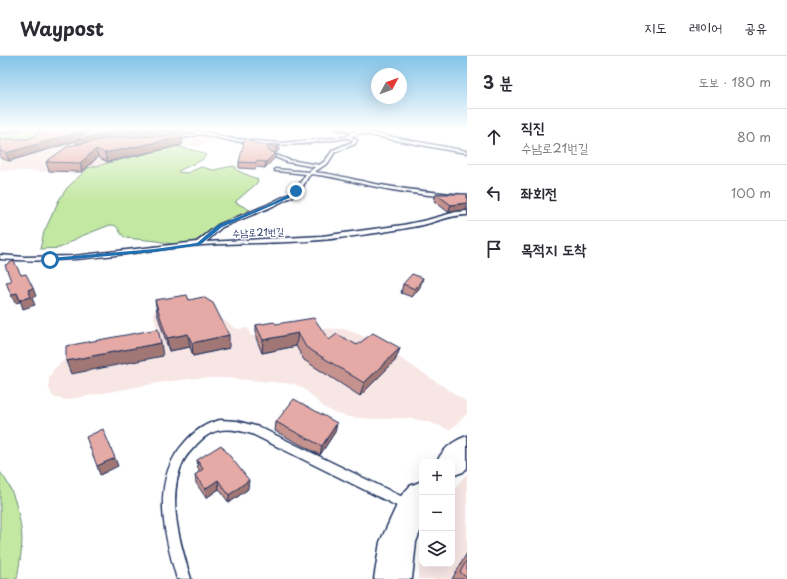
<!DOCTYPE html>
<html lang="ko">
<head>
<meta charset="utf-8">
<style>
  body { margin:0; font-family:"Playpen Sans","Poor Story",sans-serif; background:#f7f7f7; color:#2b2b33 }
  .controls { position:absolute; right:12px; bottom:12px; display:grid; overflow:hidden; border-radius:8px; box-shadow:0 4px 16px #0002 }
  .controls button { width:36px; height:36px; display:grid; place-items:center; padding:0; border:0; border-bottom:1px solid #e1e1e2; background:#fff; color:#2b2b33; font:20px sans-serif }
  .compass { position:absolute; left:371px; top:12px; width:36px; height:36px; border-radius:50%; background:#fff; box-shadow:0 4px 16px #0002; rotate:49deg }
  .stop { position:absolute; width:12px; height:12px; margin:-9px; border:3px solid #1f6fb2; border-radius:50%; background:#fff }
  .stop.end { background:#1f6fb2; border-color:#fff; box-shadow:0 1px 4px #0008 }
  .list { margin:0; padding:0; list-style:none }
  h2 { display:flex; justify-content:space-between; align-items:center; height:52px; margin:0; padding:0 16px; font-size:17px }
  h2 small { font-size:13px; font-weight:400; color:#7c7c81 }
  .list li { display:grid; grid-template-columns:26px 1fr auto; gap:12px; align-items:center; box-sizing:border-box; height:56px; padding:0 16px; border-top:1px solid #e1e1e2 }
  .list b { display:block; font-size:15px; white-space:nowrap }
  .list p { margin:0; font-size:13px; white-space:nowrap; color:#7c7c81 }
  .list em { font-size:13px; font-style:normal; color:#7c7c81 }
  .icon { flex:none; width:22px; height:22px; fill:none; stroke:currentColor; stroke-width:2; stroke-linecap:round; stroke-linejoin:round }
  .map { position:relative; flex:none; width:467px; height:523px; overflow:hidden }
  header { display:flex; align-items:center; gap:24px; box-sizing:border-box; height:56px; padding:0 20px; background:#fff; border-bottom:1px solid #e1e1e2 }
  header strong { font-size:19px }
  nav { display:flex; gap:22px; margin-inline-start:auto; font-size:14px }
  main { display:flex }
  aside { flex:1; background:#fff }
  .map>svg:first-child { display:block }
  .built { fill:#f7e6e4 }
  .green { fill:#c3e8a2; stroke:#6f8c80 }
  .lines { fill:none; stroke-linecap:round; stroke-linejoin:round }
  .stream { stroke:#5f96b3; stroke-width:2 }
  .service-casing { stroke:#1b2f5e; stroke-width:3 }
  .tertiary-casing { stroke:#1b2f5e; stroke-width:3 }
  .service { fill:#fff; fill-rule:evenodd }
  .tertiary { fill:#fff; fill-rule:evenodd }
  .wall { fill:#c5928e; stroke:#1b2f5e }
  .shaded-wall { fill:#a07774; stroke:#1b2f5e }
  .building { fill:#e5aaa5; stroke:#1b2f5e }
  .route { fill:#1f6fb2 }
  .labels { text-anchor:middle; stroke-width:3; stroke-linejoin:round; paint-order:stroke }
  .far-street-label { font-size:10px; fill:#1b2f5e; stroke:#fff }
</style>
</head>
<body>
<header>
<strong>Waypost</strong>
<nav><a>지도</a><a>레이어</a><a>공유</a></nav>
</header>
<main>
<div class="map">
<svg width="467" height="523" viewBox="0 0 467 523">
  <rect width="100%" height="100%" fill="#fff"/>
  <filter id="ink" filterUnits="userSpaceOnUse"><feTurbulence type="fractalNoise" baseFrequency=".025" numOctaves="2"/><feDisplacementMap in="SourceGraphic" scale="8" xChannelSelector="R" yChannelSelector="G"/><feConvolveMatrix kernelMatrix="1 2 1 2 8 2 1 2 1" color-interpolation-filters="sRGB"/></filter>
  <g filter="url(#ink)">
    <g class="built">
      <polygon points="54,73 173,73 221,82 200,90 175,90 171,92 88,112 83,117 0,114 0,89"/>
      <polygon points="195,248 205,251 237,273 248,272 251,280 301,272 344,273 366,281 382,290 467,346 467,358 450,374 429,366 409,362 374,363 349,361 335,357 325,352 303,332 294,328 225,322 197,322 164,326 65,344 53,341 49,332 49,322 53,314 69,300 159,281 153,256"/>
      <polygon points="467,417 467,523 418,523 422,492 422,508 452,508 452,436"/>
    </g>
    <g class="green">
      <polygon points="20,73 54,73 58,83 0,83 0,77"/>
      <path d="M175,90L201,96L206,99L202,104L180,114L178,116L187,117L201,111L213,114L233,110L236,111V114L257,123L258,125L256,128L235,146L250,154L216,170L199,183L193,186L176,189L157,185L126,182C118,178 120,168 110,169L79,181L60,192L40,193L44,176L59,144L67,132L88,112L170,92Z"/>
      <path d="M0,416C14,431 21,463 22,483C22,496 19,510 17,523H0Z"/>
    </g>
    <g class="lines">
      <g class="stream">
        <polyline points="195,74 200,75"/>
        <polyline points="205,76 233,82 247,83"/>
      </g>
      <defs>
        <g id="service">
          <polygon points="11,73 20,73 0,77 0,75"/>
          <path d="M175,73H185L214,78L232,83L281,87L345,81L352,77L334,73L354,76L359,73H364L360,75L467,95V97L453,95L358,77L351,81L357,84L355,88L335,96L328,107L314,116C336,118 358,125 381,129C409,134 438,137 467,139V143C444,140 421,139 399,135C369,131 341,121 311,118L308,121L302,132L295,139L269,152L222,171L206,186L322,180L403,169L427,164L456,156L467,155V159C452,159 438,165 423,169C395,175 367,178 339,182C294,188 248,186 202,189C133,195 71,209 0,203V199L25,201L74,200L197,186L218,169L265,150L291,137L298,130L306,118L277,115H275V113L309,116L315,111L287,106L268,98V96L289,104L319,109L325,105L333,94L352,86L353,84L348,82L302,88L281,89L232,85L201,78L170,85V83L197,77Z"/>
          <path d="M220,364L237,365L259,371L413,446L415,450L413,454L409,456L405,454L252,378C229,371 213,370 196,389C192,394 186,399 183,406C166,442 180,487 191,523H177C164,479 150,424 185,386C195,375 204,368 220,364Z"/>
        </g>
        <g id="tertiary">
          <path d="M467,380V412L463,416L452,420V406H437C443,392 453,385 467,380Z"/>
          <polygon points="422,425 422,471 416,486 412,523 374,523 380,486 401,440 410,430"/>
        </g>
      </defs>
      <use href="#service" class="service-casing"/>
      <use href="#tertiary" class="tertiary-casing"/>
      <use href="#service" class="service"/>
      <use href="#tertiary" class="tertiary"/>
    </g>
    <g class="wall">
      <polygon points="45,73 179,73 179,77 182,89 107,106 98,101 82,116 49,115 46,106 77,88 76,85 9,105 0,102 0,83 29,83"/>
      <polygon points="258,88 279,89 279,94 276,97 275,97 275,102 265,112 256,111 255,113 239,112 239,106"/>
      <polygon points="436,138 467,138 467,154 448,156 434,145"/>
      <polygon points="403,228 420,231 412,241 401,237"/>
      <polygon points="155,244 189,244 229,292 193,300 190,291 169,295 157,257"/>
      <polygon points="276,268 329,284 357,289 400,292 395,305 360,340 304,304 296,290 262,297 256,282 256,269"/>
      <polygon points="276,366 337,367 335,376 320,399 275,375"/>
      <polygon points="197,404 248,433 229,447 219,433 206,442 196,427 195,419 200,415 198,413"/>
      <polygon points="467,497 467,523 452,523"/>
    </g>
    <g class="shaded-wall">
      <polygon points="82,73 92,73 116,76 118,84 78,92 76,85 9,105 6,97"/>
      <polygon points="172,73 179,73 179,79 165,82 164,75"/>
      <polygon points="182,81 182,89 107,106 105,97"/>
      <polygon points="279,89 279,94 276,97 276,92"/>
      <polygon points="96,93 98,101 82,116 80,107"/>
      <polygon points="275,97 275,102 265,112 266,106"/>
      <polygon points="467,147 467,154 448,156 451,149"/>
      <polygon points="423,222 420,231 412,241 415,233"/>
      <polygon points="33,232 36,240 32,242 35,249 23,253 20,244 28,234"/>
      <polygon points="17,237 20,246 15,247 11,239"/>
      <polygon points="298,277 296,290 262,297 263,284"/>
      <polygon points="188,278 190,291 169,295 167,282"/>
      <polygon points="229,279 229,292 193,300 192,287"/>
      <polygon points="161,287 163,300 71,318 66,305"/>
      <polygon points="400,292 395,305 360,340 364,327"/>
      <polygon points="337,367 335,376 320,399 322,390"/>
      <polygon points="115,402 118,410 100,419 97,410"/>
      <polygon points="218,424 219,433 206,442 205,433"/>
      <polygon points="249,424 248,433 229,447 229,439"/>
    </g>
    <g class="building">
      <polygon points="45,73 82,73 77,77 6,97 0,95 0,83 29,83"/>
      <polygon points="91,73 118,74 172,73 164,75 116,76 76,84"/>
      <polygon points="180,76 182,81 105,97 96,93 80,107 46,106 68,90 117,81 164,80"/>
      <polygon points="245,82 258,88 279,89 276,92 269,89 267,90 268,94 275,97 266,106 256,105 256,107 239,106"/>
      <polygon points="436,138 467,138 467,147 451,149"/>
      <polygon points="14,205 21,219 26,218 33,232 28,234 31,241 20,244 17,237 11,239 6,226 11,225 5,209"/>
      <polygon points="412,218 423,222 415,233 403,228"/>
      <polygon points="187,239 189,244 203,241 213,247 229,279 192,287 188,278 167,282 155,244"/>
      <polygon points="314,262 329,284 337,278 357,289 373,277 400,292 364,327 306,291 298,277 263,284 256,269 274,266 276,268"/>
      <polygon points="158,273 161,287 66,305 66,290"/>
      <polygon points="294,343 337,367 322,390 276,366"/>
      <polygon points="103,373 115,402 97,410 86,381"/>
      <polygon points="221,389 249,424 229,439 218,424 205,433 195,419 203,413 197,404"/>
      <polygon points="467,504 467,522 460,516"/>
    </g>
  </g>
  <linearGradient id="sky" x2="0" y2="1"><stop stop-color="#83c4ea"/><stop offset="0.5" stop-color="#fff"/><stop offset="1" stop-color="#fff" stop-opacity="0"/></linearGradient>
  <rect width="467" height="146" fill="url(#sky)"/>
  <polygon class="route" points="295,134 298,135 289,142 222,171 200,189 155,196 50,205 47,204 50,202 155,193 197,187 218,169 266,150 286,140"/>
  <g class="labels">
    <g class="far-street-label">
      <text transform="translate(258 176) rotate(-2)" y="4">수남로21번길</text>
    </g>
  </g>
</svg>
<div class="controls">
<button>+</button>
<button>−</button>
<button><svg class="icon" aria-label="layers" viewBox="0 0 24 24"><path d="M12 4l9 5-9 5-9-5zM3 14l9 5 9-5"/></svg></button>
</div>
<svg class="compass" viewBox="-18 -18 36 36"><path d="M0-13l5 13h-10z" fill="#e53935"/><path d="M0 13l5-13h-10z" fill="#7c7c81"/></svg>
<div class="stop" style="left:50px;top:204px"></div>
<div class="stop end" style="left:296px;top:135px"></div>
</div>
<aside>
<h2>3 분<small>도보 · 180 m</small></h2>
<ul class="list">
<li><svg class="icon" aria-label="ahead" viewBox="0 0 24 24"><path d="M12 20V5M6 11l6-6 6 6"/></svg><div><b>직진</b><p>수남로21번길</p></div><em>80 m</em></li>
<li><svg class="icon" aria-label="left" viewBox="0 0 24 24"><path d="M17 20v-9H6M10 6l-5 5 5 5"/></svg><div><b>좌회전</b></div><em>100 m</em></li>
<li><svg class="icon" aria-label="arrive" viewBox="0 0 24 24"><path d="M6 21V4h12l-3 4 3 4H6"/></svg><div><b>목적지 도착</b></div></li>
</ul>
</aside>
</main>
</body>
</html>
